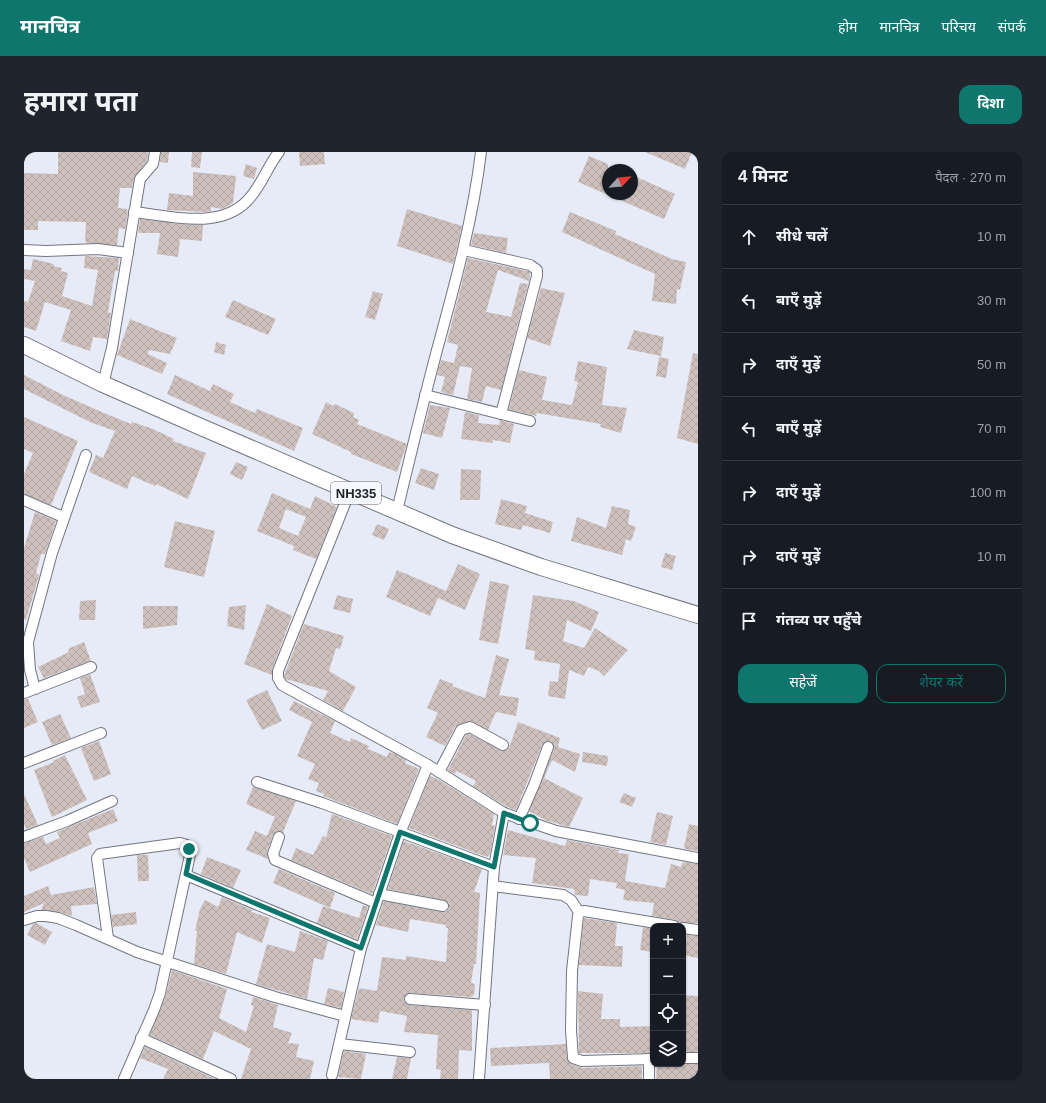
<!DOCTYPE html>
<html lang="hi">
<head>
<meta charset="utf-8">
<style>
  body { margin:0; font-family:Helvetica,"Noto Sans Devanagari",sans-serif; background:#20242c; color:#f1f3f6 }
  .controls { position:absolute; right:12px; bottom:12px; display:grid; overflow:hidden; border-radius:8px; box-shadow:0 1px 3px #0004 }
  .controls button { width:36px; height:36px; display:grid; place-items:center; padding:0; border:0; border-bottom:1px solid #363941; background:#171b24; color:#f1f3f6; font:20px sans-serif }
  .compass { position:absolute; left:578px; top:12px; width:36px; height:36px; border-radius:50%; background:#171b24; box-shadow:0 1px 3px #0004; rotate:64deg }
  .stop { position:absolute; width:12px; height:12px; margin:-9px; border:3px solid #0f766e; border-radius:50%; background:#fff }
  .stop.end { background:#0f766e; border-color:#fff; box-shadow:0 1px 4px #0008 }
  .list { margin:0; padding:0; list-style:none }
  h2 { display:flex; justify-content:space-between; align-items:center; height:52px; margin:0; padding:0 16px; font-size:17px }
  h2 small { font-size:13px; font-weight:400; color:#9ea1a6 }
  .list li { display:grid; grid-template-columns:26px 1fr auto; gap:12px; align-items:center; box-sizing:border-box; height:64px; padding:0 16px; border-top:1px solid #363941 }
  .list b { display:block; font-size:15px; white-space:nowrap }
  .list em { font-size:13px; font-style:normal; color:#9ea1a6 }
  .actions { display:flex; gap:8px; padding:12px 16px }
  .actions a { flex:1; padding:9px 0; border:1px solid #0f766e; border-radius:12px; text-align:center; font-size:14px; color:#0f766e }
  .actions .main { background:#0f766e; color:#fff }
  .icon { flex:none; width:22px; height:22px; fill:none; stroke:currentColor; stroke-width:2; stroke-linecap:round; stroke-linejoin:round }
  .map { position:relative; flex:none; width:674px; height:927px; overflow:hidden; border-radius:12px }
  header { display:flex; align-items:center; gap:24px; box-sizing:border-box; height:56px; padding:0 20px; background:#0f766e; color:#fff }
  header strong { font-size:19px }
  nav { display:flex; gap:22px; margin-inline-start:auto; font-size:14px }
  .intro { display:flex; align-items:center; justify-content:space-between; box-sizing:border-box; height:96px; padding:0 24px }
  h1 { margin:0; font-size:28px }
  .button { padding:10px 18px; border-radius:12px; background:#0f766e; color:#fff; font-size:14px; font-weight:700 }
  main { display:flex; gap:24px; padding:0 24px }
  aside { flex:1; background:#171b24; border-radius:12px; box-shadow:0 1px 3px #0004 }
  .map>svg:first-child { display:block }
  .building { fill:url(#building-cross-hatch); fill-rule:evenodd }
  .lines { fill:none; stroke-linecap:round; stroke-linejoin:round }
  .minor-casing { stroke:#737680; stroke-width:12 }
  .trunk-casing { stroke:#737680; stroke-width:18 }
  .minor { stroke:#fff; stroke-width:10 }
  .trunk { stroke:#fff; stroke-width:16 }
  .route { stroke:#0f766e; stroke-width:5 }
  .labels { text-anchor:middle; stroke-width:3; stroke-linejoin:round; paint-order:stroke }
  .shield { fill:#f7f8fd; stroke:#626367; stroke-width:1 }
  .shield-label { font-size:13px; font-weight:bold; fill:#222327 }
</style>
</head>
<body>
<header>
<strong>मानचित्र</strong>
<nav><a>होम</a><a>मानचित्र</a><a>परिचय</a><a>संपर्क</a></nav>
</header>
<div class="intro"><h1>हमारा पता</h1><a class="button">दिशा</a></div>
<main>
<div class="map">
<svg width="674" height="927" viewBox="0 0 674 927">
  <defs>
    <pattern id="building-cross-hatch" width="8" height="8" patternUnits="userSpaceOnUse"><rect width="8" height="8" fill="#cec1bd"/><path d="M0 0l8 8M0 8l8-8" fill="none" stroke="#b1a6a2"/></pattern>
  </defs>
  <rect width="100%" height="100%" fill="#e7ebf7"/>
  <g class="building">
    <polygon points="34,0 124,0 123,9 110,26 108,36 96,36 94,56 103,57 104,61 101,77 95,76 93,93 63,91 61,89 62,70 14,69 14,78 0,78 0,21 34,22"/>
    <polygon points="137,0 145,0 144,11 136,10"/>
    <polygon points="168,0 178,0 176,16 167,15"/>
    <polygon points="275,0 300,0 301,12 276,14"/>
    <polygon points="621,0 668,0 661,17"/>
    <polygon points="565,4 584,12 584,42 608,42 608,23 651,42 640,67 554,30"/>
    <polygon points="222,12 233,16 230,27 219,24"/>
    <polygon points="169,20 212,24 209,51 198,57 187,55 187,59 184,60 143,58 145,41 169,44"/>
    <polygon points="383,57 438,74 429,112 373,94"/>
    <polygon points="546,60 592,79 591,82 648,107 662,110 656,138 653,137 652,152 628,149 631,122 538,80"/>
    <polygon points="116,67 153,72 179,73 178,89 156,87 154,105 133,102 136,81 114,81"/>
    <polygon points="450,81 484,86 482,101 447,93"/>
    <polygon points="61,104 95,106 94,119 91,119 84,160 87,161 83,187 69,185 66,199 37,189 47,158 21,150 12,179 0,175 0,149 4,150 11,129 0,127 0,117 7,118 9,107 30,112 29,114 38,116 37,119 44,121 38,144 68,154 74,118 60,116"/>
    <polygon points="444,106 503,119 506,121 505,129 474,118 462,160 487,165 496,131 504,132 477,238 462,234 458,250 443,247 448,216 436,214 429,243 417,240 421,225 413,223 417,208 430,211 434,193 423,190"/>
    <polygon points="517,136 541,141 526,194 503,186"/>
    <polygon points="349,139 359,142 351,168 341,165"/>
    <polygon points="209,148 252,167 244,183 201,165"/>
    <polygon points="106,167 153,186 146,202 125,198 124,202 143,211 138,222 93,203"/>
    <polygon points="610,178 640,185 637,204 603,197"/>
    <polygon points="192,190 202,193 200,203 190,200"/>
    <polygon points="669,201 674,202 674,292 653,286"/>
    <polygon points="635,205 645,207 642,226 632,224"/>
    <polygon points="554,209 583,215 578,253 603,256 597,281 576,275 577,272 513,261 512,264 485,257 495,218 523,225 518,248 548,253 554,230 550,229"/>
    <polygon points="0,223 39,243 80,261 107,272 108,270 129,277 150,287 149,289 182,301 164,347 132,332 131,334 108,324 103,337 65,320 72,303 79,306 91,279 66,270 0,237"/>
    <polygon points="151,223 186,239 189,232 210,242 206,250 231,261 233,257 279,276 270,299 143,242"/>
    <polygon points="302,250 309,254 311,252 330,261 329,265 335,268 333,272 383,292 373,320 327,302 327,300 288,282"/>
    <polygon points="406,253 426,256 418,286 399,281"/>
    <polygon points="441,260 455,263 454,271 475,273 476,268 490,272 486,291 469,288 469,291 437,287"/>
    <polygon points="0,265 54,289 27,353 0,342 0,322 9,301 0,297"/>
    <polygon points="212,310 224,315 218,328 206,322"/>
    <polygon points="397,316 415,322 410,338 391,331"/>
    <polygon points="437,317 457,318 456,348 436,348"/>
    <path d="M248,341L286,357L291,344L313,355L292,407L269,398L270,394L233,379ZM262,357L282,365L274,384L255,376Z"/>
    <polygon points="477,347 503,354 501,361 529,370 526,381 499,373 497,378 471,372"/>
    <polygon points="588,354 606,358 604,372 612,375 607,389 602,387 598,403 547,389 553,365 582,376"/>
    <polygon points="11,360 32,369 21,402 17,402 12,421 15,423 2,468 0,467 0,396"/>
    <polygon points="151,369 191,379 180,425 140,415"/>
    <polygon points="353,372 365,377 360,388 348,383"/>
    <polygon points="641,401 652,404 648,418 637,415"/>
    <polygon points="434,412 456,422 441,458 414,446 406,464 362,445 373,418 422,439"/>
    <polygon points="466,429 485,433 474,492 455,488"/>
    <polygon points="313,443 329,447 326,461 309,457"/>
    <polygon points="509,443 550,449 575,460 567,479 543,468 539,489 560,496 571,476 604,498 580,524 575,519 564,515 560,524 545,518 541,547 524,544 526,529 534,530 536,512 510,508 511,499 501,497"/>
    <polygon points="72,448 71,468 55,468 56,449"/>
    <polygon points="243,452 268,464 248,517 248,523 220,512"/>
    <polygon points="222,453 220,478 203,474 205,455"/>
    <polygon points="119,454 154,454 153,473 119,477"/>
    <polygon points="280,472 320,484 316,497 312,496 305,519 332,535 319,559 299,548 304,539 262,527 260,524"/>
    <polygon points="60,490 67,509 20,526 14,515 45,500 44,497"/>
    <polygon points="472,503 485,507 475,543 495,546 492,564 472,560 464,578 447,569 435,572 431,575 421,594 402,585 414,561 403,556 416,527 429,532 428,534 461,546"/>
    <polygon points="66,522 76,550 57,556 53,545 61,542 56,526"/>
    <polygon points="243,538 258,569 238,578 222,548"/>
    <polygon points="0,547 4,547 14,570 0,576"/>
    <polygon points="270,549 311,569 306,581 326,590 327,586 345,594 344,597 363,605 365,600 371,602 382,608 381,611 395,617 373,672 299,644 300,642 292,639 295,631 284,627 291,612 273,604 288,570 265,558"/>
    <polygon points="36,562 47,586 28,593 18,570"/>
    <polygon points="494,570 536,586 534,595 556,602 551,620 528,608 520,626 559,646 545,675 521,668 505,659 530,597 530,594 527,589 523,589 518,593 492,658 483,655 449,634 452,629 433,619 431,622 424,618 442,583 445,582 480,599 485,596"/>
    <polygon points="75,589 87,622 70,629 57,596"/>
    <polygon points="559,600 584,604 583,614 558,610"/>
    <polygon points="41,603 63,648 28,665 10,618 30,610 29,609"/>
    <polygon points="406,624 415,628 470,662 468,673 471,674 466,702 463,705 385,676"/>
    <polygon points="229,635 272,649 259,680 253,679 249,683 243,700 244,707 222,698 231,679 243,684 251,665 222,652"/>
    <polygon points="600,641 612,646 608,655 595,650"/>
    <polygon points="0,642 14,673 2,677 0,671"/>
    <polygon points="89,657 94,669 64,681 68,692 6,720 0,706 0,691 19,685 22,692 36,686 33,680"/>
    <polygon points="633,660 649,664 642,693 626,690"/>
    <polygon points="308,662 368,684 348,742 267,708 272,696 289,703 299,684 302,686"/>
    <polygon points="665,672 674,674 674,699 661,697 660,695"/>
    <polygon points="484,678 541,694 543,688 595,698 594,701 605,702 601,729 641,736 647,712 657,715 659,710 674,712 674,771 655,771 651,768 628,764 630,751 599,748 601,738 592,736 593,731 566,727 564,744 551,743 550,737 508,731 512,706 479,703"/>
    <polygon points="380,689 458,717 450,740 456,741 452,812 450,812 447,831 451,832 450,843 449,843 448,845 387,841 383,841 380,846 380,850 385,853 448,858 448,899 435,898 434,927 416,927 417,918 412,917 414,883 380,880 383,864 356,859 354,871 327,867 335,836 353,839 358,805 382,808 382,804 422,810 424,776 422,776 422,773 386,767 384,780 352,773 360,749 418,760 422,760 425,756 425,751 420,748 364,737"/>
    <polygon points="113,703 124,703 125,729 114,729"/>
    <polygon points="183,705 217,718 209,736 177,722"/>
    <polygon points="255,717 311,741 306,756 249,731"/>
    <polygon points="24,734 27,743 70,735 73,752 47,754 48,764 35,760 17,758 20,751 0,760 0,744"/>
    <polygon points="198,745 228,758 228,760 246,766 238,791 213,780 202,822 170,812 173,779 171,779 176,757 181,748 194,755"/>
    <polygon points="339,753 344,755 333,787 293,771 299,754 335,766"/>
    <polygon points="112,760 113,772 89,775 87,763"/>
    <polygon points="560,766 593,771 591,794 599,794 598,815 555,813"/>
    <polygon points="12,771 28,780 21,793 3,783 9,772"/>
    <polygon points="619,775 629,777 629,800 616,798"/>
    <polygon points="276,779 304,789 299,808 290,806 283,847 232,832 243,792 271,800"/>
    <polygon points="663,783 674,784 674,806 659,803"/>
    <polygon points="148,818 203,837 195,866 222,880 230,854 227,853 229,845 254,853 249,875 268,881 264,891 275,892 272,905 290,909 286,927 217,927 227,897 190,879 179,907 126,883 142,843"/>
    <polygon points="304,836 320,840 317,856 300,852"/>
    <polygon points="554,839 579,842 577,867 596,867 596,875 629,874 629,901 555,901"/>
    <polygon points="660,843 674,844 674,900 659,900"/>
    <polygon points="542,892 543,907 547,912 558,916 618,914 618,927 526,927 525,911 467,914 466,896"/>
    <polygon points="121,895 191,927 139,927 144,917 116,906"/>
    <polygon points="320,899 342,902 337,927 314,925"/>
    <polygon points="373,905 387,906 383,927 368,927"/>
    <polygon points="633,912 674,912 674,927 632,927"/>
  </g>
  <g class="lines">
    <defs>
      <g id="minor">
        <path d="M110,60C146,64 195,78 223,49C237,35 243,15 255,0"/>
        <polyline points="0,98 22,99 74,97 104,101"/>
        <polyline points="440,98 506,113 513,118 513,124 477,262"/>
        <polyline points="79,232 88,196 116,27 129,12 131,0"/>
        <polyline points="401,243 506,269"/>
        <polyline points="326,339 254,519 254,526 258,533 404,613 480,661 532,679 674,706"/>
        <polyline points="0,348 39,365"/>
        <path d="M373,359C386,305 399,251 413,198C431,132 449,67 457,0"/>
        <polyline points="11,537 6,518 4,490 28,401 62,303"/>
        <polyline points="0,541 67,515"/>
        <polyline points="0,611 77,581"/>
        <polyline points="415,620 437,578 446,575 479,593"/>
        <polyline points="233,630 298,651 470,715"/>
        <polyline points="495,667 510,633 524,595"/>
        <polyline points="0,685 43,669 88,649"/>
        <polyline points="255,685 249,702 251,708 352,751"/>
        <polyline points="162,723 337,796"/>
        <polyline points="469,734 539,743 547,748 555,760"/>
        <polyline points="355,742 419,754"/>
        <polyline points="0,768 13,764 22,764 34,766 52,773 113,800 251,845 321,864"/>
        <polyline points="659,776 674,778"/>
        <polyline points="84,786 73,706 76,702 83,701 156,691 163,693 166,703 136,841 130,858 100,927"/>
        <polyline points="386,847 461,853"/>
        <polyline points="117,886 207,927"/>
        <polyline points="316,892 386,900"/>
        <polyline points="659,906 674,906"/>
        <polyline points="629,907 558,909 549,906 547,878 548,819 554,764 555,760 560,759 650,774"/>
        <polyline points="308,923 337,796 376,681 404,613"/>
        <polyline points="455,927 470,715 480,661"/>
        <polyline points="625,927 625,907"/>
      </g>
      <polyline id="trunk" points="0,193 79,232 177,275 428,383 517,415 674,463"/>
    </defs>
    <use href="#minor" class="minor-casing"/>
    <use href="#trunk" class="trunk-casing"/>
    <use href="#minor" class="minor"/>
    <use href="#trunk" class="trunk"/>
  </g>
  <g class="lines">
    <polyline class="route" points="165,697 166,703 162,722 337,796 376,680 470,715 480,661 506,671"/>
  </g>
  <g class="labels">
    <rect class="shield" x="307" y="330" width="50" height="22" rx="3"/>
    <g class="shield-label">
      <text x="332" y="346">NH335</text>
    </g>
  </g>
</svg>
<div class="controls">
<button>+</button>
<button>−</button>
<button><svg class="icon" aria-label="locate" viewBox="0 0 24 24"><circle cx="12" cy="12" r="6"/><path d="M12 2v4M12 18v4M2 12h4M18 12h4"/></svg></button>
<button><svg class="icon" aria-label="layers" viewBox="0 0 24 24"><path d="M12 4l9 5-9 5-9-5zM3 14l9 5 9-5"/></svg></button>
</div>
<svg class="compass" viewBox="-18 -18 36 36"><path d="M0-13l5 13h-10z" fill="#e53935"/><path d="M0 13l5-13h-10z" fill="#9ea1a6"/></svg>
<div class="stop" style="left:506px;top:671px"></div>
<div class="stop end" style="left:165px;top:697px"></div>
</div>
<aside>
<h2>4 मिनट<small>पैदल · 270 m</small></h2>
<ul class="list">
<li><svg class="icon" aria-label="ahead" viewBox="0 0 24 24"><path d="M12 20V5M6 11l6-6 6 6"/></svg><div><b>सीधे चलें</b></div><em>10 m</em></li>
<li><svg class="icon" aria-label="left" viewBox="0 0 24 24"><path d="M17 20v-9H6M10 6l-5 5 5 5"/></svg><div><b>बाएँ मुड़ें</b></div><em>30 m</em></li>
<li><svg class="icon" aria-label="right" viewBox="0 0 24 24"><path d="M7 20v-9h11M14 6l5 5-5 5"/></svg><div><b>दाएँ मुड़ें</b></div><em>50 m</em></li>
<li><svg class="icon" aria-label="left" viewBox="0 0 24 24"><path d="M17 20v-9H6M10 6l-5 5 5 5"/></svg><div><b>बाएँ मुड़ें</b></div><em>70 m</em></li>
<li><svg class="icon" aria-label="right" viewBox="0 0 24 24"><path d="M7 20v-9h11M14 6l5 5-5 5"/></svg><div><b>दाएँ मुड़ें</b></div><em>100 m</em></li>
<li><svg class="icon" aria-label="right" viewBox="0 0 24 24"><path d="M7 20v-9h11M14 6l5 5-5 5"/></svg><div><b>दाएँ मुड़ें</b></div><em>10 m</em></li>
<li><svg class="icon" aria-label="arrive" viewBox="0 0 24 24"><path d="M6 21V4h12l-3 4 3 4H6"/></svg><div><b>गंतव्य पर पहुँचे</b></div></li>
</ul>
<div class="actions"><a class="main">सहेजें</a><a>शेयर करें</a></div>
</aside>
</main>
</body>
</html>
